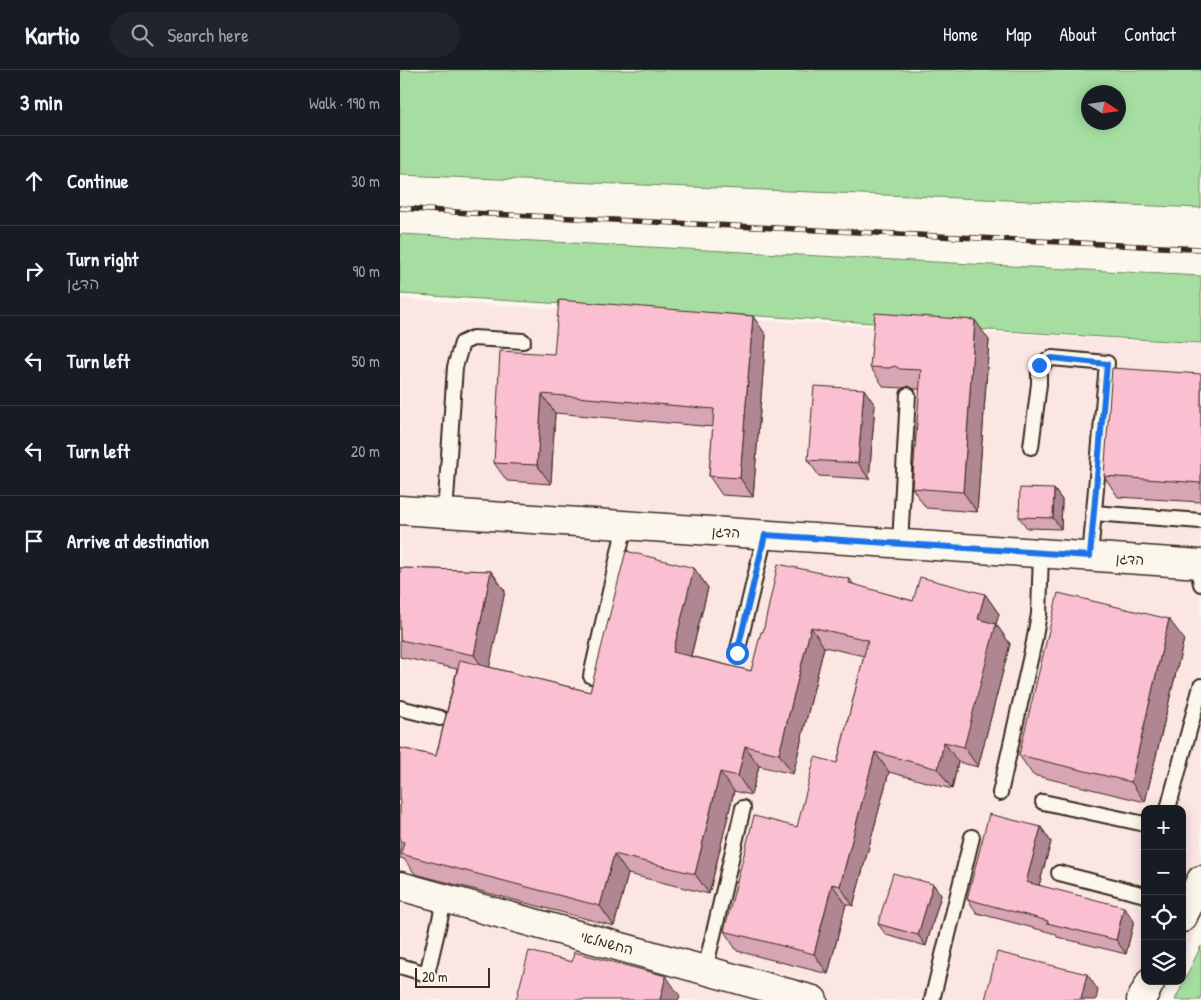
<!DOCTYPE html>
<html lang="en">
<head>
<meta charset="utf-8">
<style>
  body { margin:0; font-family:"Patrick Hand","Playpen Sans Hebrew",sans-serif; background:#20242c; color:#f1f3f6 }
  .controls { position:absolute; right:15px; bottom:15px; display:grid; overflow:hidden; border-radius:10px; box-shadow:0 2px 12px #0003 }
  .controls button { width:45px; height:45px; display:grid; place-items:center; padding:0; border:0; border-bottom:1px solid #363941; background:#171b24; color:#f1f3f6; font:25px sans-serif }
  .compass { position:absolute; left:681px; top:15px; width:45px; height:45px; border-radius:50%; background:#171b24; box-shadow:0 2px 12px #0003; rotate:102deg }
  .scale { position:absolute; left:15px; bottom:12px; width:75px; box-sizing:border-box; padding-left:5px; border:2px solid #3b2a1e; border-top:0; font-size:14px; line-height:18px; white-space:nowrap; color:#3b2a1e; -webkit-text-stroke:4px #fbf7ec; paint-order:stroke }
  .stop { position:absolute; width:15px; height:15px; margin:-11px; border:4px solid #1a73e8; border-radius:50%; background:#fff }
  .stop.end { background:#1a73e8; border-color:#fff; box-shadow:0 1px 5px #0008 }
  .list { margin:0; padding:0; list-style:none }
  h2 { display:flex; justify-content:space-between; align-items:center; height:65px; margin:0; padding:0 20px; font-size:21px }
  h2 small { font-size:16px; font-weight:400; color:#9ea1a6 }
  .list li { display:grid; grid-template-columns:32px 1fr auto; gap:15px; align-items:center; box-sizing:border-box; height:90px; padding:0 20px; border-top:1px solid #363941 }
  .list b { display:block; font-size:19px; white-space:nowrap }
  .list p { margin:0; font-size:16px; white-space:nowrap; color:#9ea1a6 }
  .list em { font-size:16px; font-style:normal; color:#9ea1a6 }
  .icon { flex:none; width:28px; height:28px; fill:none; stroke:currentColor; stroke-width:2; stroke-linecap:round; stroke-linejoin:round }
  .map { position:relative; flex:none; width:801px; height:930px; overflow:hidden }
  header { display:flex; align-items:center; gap:30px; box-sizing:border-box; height:70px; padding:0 25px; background:#171b24; border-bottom:1px solid #363941 }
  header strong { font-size:24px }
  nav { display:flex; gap:28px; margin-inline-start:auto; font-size:18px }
  .search { width:350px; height:45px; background:#20242c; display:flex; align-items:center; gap:12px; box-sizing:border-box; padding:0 18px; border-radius:28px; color:#9ea1a6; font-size:19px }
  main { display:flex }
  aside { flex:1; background:#171b24 }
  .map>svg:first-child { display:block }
  .built { fill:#fbe6e4 }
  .green { fill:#a6dea2; stroke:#708460; fill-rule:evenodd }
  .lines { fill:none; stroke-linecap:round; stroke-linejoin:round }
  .service-casing { stroke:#3b2a1e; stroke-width:18 }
  .minor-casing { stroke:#3b2a1e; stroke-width:31 }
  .service { stroke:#fbf7ec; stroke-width:14 }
  .minor { stroke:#fbf7ec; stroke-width:28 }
  .rail-casing { stroke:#3b2a1e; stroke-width:5.5 }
  .rail { stroke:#fbf7ec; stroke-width:4; stroke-dasharray:11; stroke-linecap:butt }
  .wall { fill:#d7a5b4; stroke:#3b2a1e }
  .shaded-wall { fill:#af8692; stroke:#3b2a1e }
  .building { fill:#fac0d1; stroke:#3b2a1e }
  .route { stroke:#1a73e8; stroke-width:6 }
  .labels { text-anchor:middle; stroke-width:4; stroke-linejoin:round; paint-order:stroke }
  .street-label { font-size:14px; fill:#3b2a1e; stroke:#fbf7ec }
</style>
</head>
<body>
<header>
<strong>Kartio</strong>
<div class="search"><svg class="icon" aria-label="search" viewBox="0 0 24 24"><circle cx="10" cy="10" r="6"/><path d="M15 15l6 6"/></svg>Search here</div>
<nav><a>Home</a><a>Map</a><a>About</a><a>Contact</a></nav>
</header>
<main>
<aside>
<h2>3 min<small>Walk · 190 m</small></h2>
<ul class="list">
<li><svg class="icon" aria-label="ahead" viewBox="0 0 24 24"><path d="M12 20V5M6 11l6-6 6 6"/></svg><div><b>Continue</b></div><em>30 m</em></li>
<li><svg class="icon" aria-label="right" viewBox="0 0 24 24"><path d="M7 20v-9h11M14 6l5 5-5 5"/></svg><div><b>Turn right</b><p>הדגן</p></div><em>90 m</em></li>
<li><svg class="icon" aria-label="left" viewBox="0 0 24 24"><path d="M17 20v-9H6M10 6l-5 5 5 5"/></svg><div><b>Turn left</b></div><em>50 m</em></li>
<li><svg class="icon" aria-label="left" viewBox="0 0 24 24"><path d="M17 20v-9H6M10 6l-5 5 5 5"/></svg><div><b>Turn left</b></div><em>20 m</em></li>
<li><svg class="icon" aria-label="arrive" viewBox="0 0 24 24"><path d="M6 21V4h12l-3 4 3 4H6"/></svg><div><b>Arrive at destination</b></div></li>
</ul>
</aside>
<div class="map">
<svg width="801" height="930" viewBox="0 0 801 930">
  <rect width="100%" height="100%" fill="#fbf7ec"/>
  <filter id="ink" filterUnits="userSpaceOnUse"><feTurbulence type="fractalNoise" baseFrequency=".02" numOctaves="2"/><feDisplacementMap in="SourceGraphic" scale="10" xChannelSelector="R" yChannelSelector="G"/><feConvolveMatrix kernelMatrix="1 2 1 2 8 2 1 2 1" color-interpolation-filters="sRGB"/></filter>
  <g filter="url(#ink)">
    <polygon class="built" points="0,229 200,242 801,274 801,850 782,890 782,739 745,739 745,911 772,911 763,930 0,930"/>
    <g class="green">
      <path d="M0,0H801V138L0,105ZM688,22H718V52H688Z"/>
      <polygon points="0,164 801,206 801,273 0,224"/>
      <polygon points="801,876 801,930 775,930"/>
    </g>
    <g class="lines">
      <defs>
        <g id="service">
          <polyline points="631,377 639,314 639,295 652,288 707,293 690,487"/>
          <polyline points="693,443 801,451"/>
          <polyline points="45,444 55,297 62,273 73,268 123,271"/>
          <polyline points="500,474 508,325"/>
          <polyline points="797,494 801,514"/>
          <polyline points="337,583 365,465"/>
          <polyline points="191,606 225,455"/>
          <polyline points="0,638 40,648"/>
          <polyline points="600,723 634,572 639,544 641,483"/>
          <polyline points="643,732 745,754"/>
          <polyline points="768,739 801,616"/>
          <polyline points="659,803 745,825"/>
          <polyline points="0,896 27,904 45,828"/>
          <polyline points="305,900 343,738"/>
          <polyline points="532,930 572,767"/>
        </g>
        <g id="minor">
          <polyline points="0,440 801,494"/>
          <polyline points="0,816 413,930"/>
          <polyline points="782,848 801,810"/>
          <polyline points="741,930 751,911"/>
        </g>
      </defs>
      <use href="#service" class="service-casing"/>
      <use href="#minor" class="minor-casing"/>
      <use href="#service" class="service"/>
      <use href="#minor" class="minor"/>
      <defs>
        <polyline id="rail" points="0,138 70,143 801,179"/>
      </defs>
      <use href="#rail" class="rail-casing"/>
      <use href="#rail" class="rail"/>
    </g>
    <g class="wall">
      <polygon points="366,265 353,427 322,425 309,406 313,357 155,343 151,414 107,411 94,393 154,284"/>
      <polygon points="589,270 577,442 526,438 512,418 520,319 514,319 509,316 503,318 484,317 470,297"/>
      <polygon points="801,304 801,432 718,427 704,406"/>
      <polygon points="475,335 469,409 419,406 408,390"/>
      <polygon points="654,419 662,430 661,459 627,458 619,447"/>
      <polygon points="0,498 91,501 105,521 89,597 190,622 294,498 308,518 291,586 351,601 363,562 450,509 454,515 513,531 585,524 599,544 596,554 610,574 578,697 558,692 552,719 489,702 453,836 446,834 428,904 337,881 324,861 397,757 437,693 464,586 424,577 393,704 359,696 351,725 334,721 309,824 228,804 214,856 15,804 4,789 0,788 0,678 36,686 57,599 0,587"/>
      <polygon points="784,569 745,732 633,705 619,685"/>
      <polygon points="641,757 651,772 639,815 734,851 726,884 657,867 656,864 577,843 567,829"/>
      <polygon points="533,814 541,825 526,876 486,865 478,854"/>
    </g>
    <g class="shaded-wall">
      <polygon points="353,246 366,265 353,427 340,408"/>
      <polygon points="575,250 589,270 577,442 563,422"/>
      <polygon points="464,319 475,335 469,409 458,393"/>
      <polygon points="142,324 155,343 151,414 137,395"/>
      <polygon points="654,419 662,430 661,459 653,448"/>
      <polygon points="294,498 308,518 287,601 273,582"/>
      <polygon points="91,501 105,521 88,605 74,585"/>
      <polygon points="585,524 599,544 596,554 610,574 578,697 564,677 578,549"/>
      <polygon points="769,549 784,569 745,732 731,712"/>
      <polygon points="411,557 424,577 393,704 379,684"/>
      <polygon points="544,672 558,692 552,719 538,699"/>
      <polygon points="345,676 359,696 351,725 338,706"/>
      <polygon points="475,682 489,702 453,836 440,816"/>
      <polygon points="320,702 334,721 309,824 295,804"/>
      <polygon points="641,757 651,772 636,826 626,812"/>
      <polygon points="214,784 228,804 214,856 200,836"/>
      <polygon points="432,814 446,834 428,904 414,884"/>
      <polygon points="533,814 541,825 526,876 518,865"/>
      <polygon points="724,837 734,851 726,884 716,870"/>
      <polygon points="687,904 698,920 696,930 681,930"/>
      <polygon points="266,906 280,926 279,930 260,930"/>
    </g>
    <g class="building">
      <polygon points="159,230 353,246 340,408 309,406 314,339 142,324 137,395 94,393 100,281 154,284"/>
      <polygon points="475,243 575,250 563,422 512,418 521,300 500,299 495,296 489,298 470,297"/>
      <polygon points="712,298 801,304 801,413 704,406"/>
      <polygon points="414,316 464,319 458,393 408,390"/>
      <polygon points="620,418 654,419 653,448 619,447"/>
      <polygon points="226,481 294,498 273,582 351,601 361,562 363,562 378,494 450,509 449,513 513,531 520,507 585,524 578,549 596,554 564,677 544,672 538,699 475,682 440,816 432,814 414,884 324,861 354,746 397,757 415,687 437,693 468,570 411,557 379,684 345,676 338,706 320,702 295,804 214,784 200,836 1,784 4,772 0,771 0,678 36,686 60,590 190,622"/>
      <polygon points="0,498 91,501 74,585 0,570"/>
      <polygon points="658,523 769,549 731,712 619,685"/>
      <polygon points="589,744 641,757 626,812 724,837 716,870 647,853 648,851 567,829"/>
      <polygon points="493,803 533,814 518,865 478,854"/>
      <polygon points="129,881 172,892 174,882 266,906 260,930 116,930"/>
      <polygon points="597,882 687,904 681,930 585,930"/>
    </g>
  </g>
  <g class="lines" filter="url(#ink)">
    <polyline class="route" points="337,583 365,465 690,486 707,294 652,288 639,295"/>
  </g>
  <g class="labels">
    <g class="street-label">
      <text transform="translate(326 462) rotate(4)" y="5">הדגן</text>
      <text transform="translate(730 489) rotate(4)" y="5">הדגן</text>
      <text transform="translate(207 873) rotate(15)" y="5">החשמלאי</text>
    </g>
  </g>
</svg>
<div class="controls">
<button>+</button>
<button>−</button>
<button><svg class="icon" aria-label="locate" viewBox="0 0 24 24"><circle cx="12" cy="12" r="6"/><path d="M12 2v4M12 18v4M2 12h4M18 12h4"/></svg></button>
<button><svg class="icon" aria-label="layers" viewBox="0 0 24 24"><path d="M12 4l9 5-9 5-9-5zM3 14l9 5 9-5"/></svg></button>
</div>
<svg class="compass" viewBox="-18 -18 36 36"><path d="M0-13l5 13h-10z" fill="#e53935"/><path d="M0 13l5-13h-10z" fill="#9ea1a6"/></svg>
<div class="scale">20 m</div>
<div class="stop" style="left:337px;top:583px"></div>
<div class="stop end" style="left:639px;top:295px"></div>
</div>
</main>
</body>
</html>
